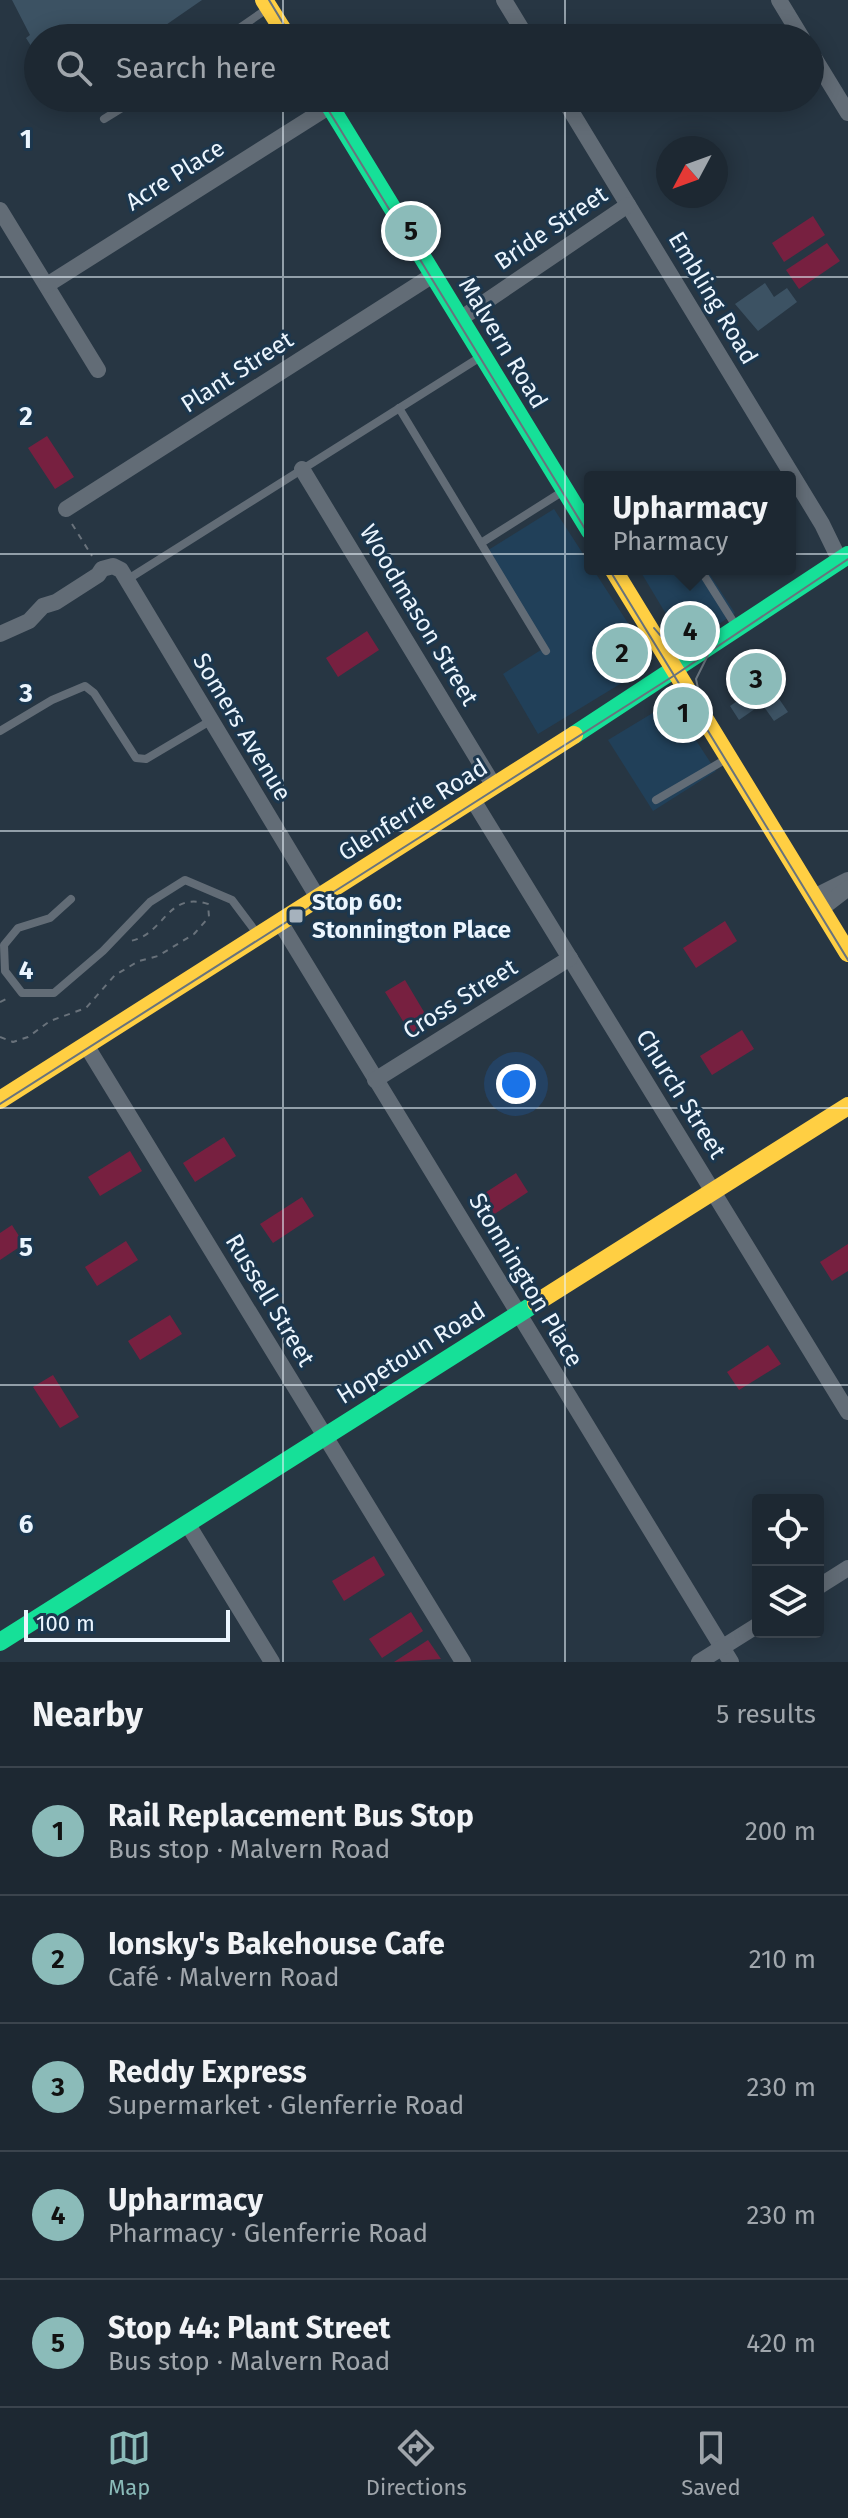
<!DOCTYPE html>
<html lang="en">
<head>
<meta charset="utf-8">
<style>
  body { margin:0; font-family:"Fira Sans",sans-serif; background:#25303a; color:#f1f3f6 }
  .controls { position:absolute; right:24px; bottom:24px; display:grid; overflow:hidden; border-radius:8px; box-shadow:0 4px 20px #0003 }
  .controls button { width:72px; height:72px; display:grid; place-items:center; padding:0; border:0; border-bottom:2px solid #3b444d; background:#1d2832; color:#f1f3f6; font:40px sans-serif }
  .compass { position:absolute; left:656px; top:136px; width:72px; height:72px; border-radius:50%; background:#1d2832; box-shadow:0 4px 20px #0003; rotate:229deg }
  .scale { position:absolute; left:24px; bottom:20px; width:206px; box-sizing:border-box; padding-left:8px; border:4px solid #ebf5fe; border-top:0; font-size:22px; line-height:28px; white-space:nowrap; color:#ebf5fe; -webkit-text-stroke:6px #1c374e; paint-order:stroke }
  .you { position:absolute; left:516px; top:1084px; width:28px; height:28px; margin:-20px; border:6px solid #fff; border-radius:50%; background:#1a73e8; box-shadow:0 0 0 12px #1a73e833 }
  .badge { display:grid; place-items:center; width:52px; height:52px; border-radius:50%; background:#8bbbb9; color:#111; font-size:26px; font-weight:700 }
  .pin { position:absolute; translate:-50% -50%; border:4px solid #fff; box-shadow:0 2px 8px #0006 }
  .popup { position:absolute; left:584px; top:471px; width:212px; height:104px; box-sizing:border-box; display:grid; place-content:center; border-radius:8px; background:#1d2832; filter:drop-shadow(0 2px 6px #0005); font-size:26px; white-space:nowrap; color:#a0a6ac }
  .popup b { font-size:30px; color:#f1f3f6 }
  .popup::after { content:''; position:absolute; left:50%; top:100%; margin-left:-16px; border:16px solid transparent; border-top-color:#1d2832 }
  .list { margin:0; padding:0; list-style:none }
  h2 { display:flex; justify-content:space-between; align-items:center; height:104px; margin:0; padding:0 32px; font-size:34px }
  h2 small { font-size:26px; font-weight:400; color:#a0a6ac }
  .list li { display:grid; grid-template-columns:52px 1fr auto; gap:24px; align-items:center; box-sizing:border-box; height:128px; padding:0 32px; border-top:2px solid #3b444d }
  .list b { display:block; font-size:30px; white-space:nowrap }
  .list p { margin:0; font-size:26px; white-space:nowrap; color:#a0a6ac }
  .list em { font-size:26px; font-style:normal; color:#a0a6ac }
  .icon { flex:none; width:44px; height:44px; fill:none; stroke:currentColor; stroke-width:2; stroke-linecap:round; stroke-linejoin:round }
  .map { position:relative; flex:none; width:848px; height:1662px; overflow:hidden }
  .search { position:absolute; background:#1d2832; box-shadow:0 4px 20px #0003; left:24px; right:24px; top:24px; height:88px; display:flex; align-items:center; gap:20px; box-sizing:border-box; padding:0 28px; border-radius:44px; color:#a0a6ac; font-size:30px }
  .sheet { height:744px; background:#1d2832 }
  nav { display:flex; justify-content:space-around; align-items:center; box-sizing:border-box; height:112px; border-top:2px solid #3b444d; background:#1d2832; font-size:22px; color:#a0a6ac }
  nav a { display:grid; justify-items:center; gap:4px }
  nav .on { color:#8bbbb9 }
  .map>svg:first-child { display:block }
  .built { fill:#214059 }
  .green { fill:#772040 }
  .building { fill:#3c5263 }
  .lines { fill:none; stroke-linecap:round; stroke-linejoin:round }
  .path { stroke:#69727b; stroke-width:2; stroke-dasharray:6 6; stroke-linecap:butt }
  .lane { stroke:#626c76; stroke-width:8 }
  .street { stroke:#626c76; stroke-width:16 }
  .fast { stroke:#16e098; stroke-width:18 }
  .slow { stroke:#ffcf43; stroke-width:18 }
  .tram { stroke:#68737d; stroke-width:2 }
  .grid { fill:none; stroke:#ebf5fe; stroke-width:2; stroke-opacity:0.55 }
  .poi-dot { fill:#a6b2bd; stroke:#1c374e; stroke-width:3 }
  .labels { text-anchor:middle; stroke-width:6; stroke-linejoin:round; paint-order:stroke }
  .street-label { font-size:24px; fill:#ebf5fe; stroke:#1c374e }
  .poi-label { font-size:24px; font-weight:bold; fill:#ebf5fe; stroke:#1c374e; text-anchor:start }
  .grid-label { font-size:26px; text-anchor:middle; font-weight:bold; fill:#ebf5fe; stroke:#1c374e; stroke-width:6; stroke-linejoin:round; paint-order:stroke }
</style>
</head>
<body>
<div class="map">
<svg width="848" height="1662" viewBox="0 0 848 1662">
  <rect width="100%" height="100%" fill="#273643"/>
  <g class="built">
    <polygon points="554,509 650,657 648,667 538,734 503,674 544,648 485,552"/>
    <polygon points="639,569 706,569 735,613 694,641 681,639"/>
    <polygon points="671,702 716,771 653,811 608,740"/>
  </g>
  <g class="green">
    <polygon points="813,216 825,235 784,262 772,243"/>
    <polygon points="827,243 840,261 799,289 786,270"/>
    <polygon points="47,436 74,477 55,489 28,448"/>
    <polygon points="367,631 379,650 338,677 326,658"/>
    <polygon points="725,921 737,941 696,968 683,948"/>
    <polygon points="405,980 430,1022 411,1034 385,992"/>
    <polygon points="742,1030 754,1049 712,1075 700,1056"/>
    <polygon points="224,1137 236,1156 195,1182 183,1163"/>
    <polygon points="130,1151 142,1171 100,1196 88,1177"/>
    <polygon points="516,1173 528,1192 487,1219 474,1200"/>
    <polygon points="302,1197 314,1216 273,1243 260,1224"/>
    <polygon points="12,1225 24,1244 0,1260 0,1233"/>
    <polygon points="126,1241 138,1260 97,1286 85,1267"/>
    <polygon points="848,1244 848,1271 832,1281 820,1262"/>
    <polygon points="170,1315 182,1334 140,1360 128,1341"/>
    <polygon points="768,1345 781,1364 739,1390 727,1372"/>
    <polygon points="53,1375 79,1417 60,1428 33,1387"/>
    <polygon points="374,1556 385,1575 344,1601 332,1581"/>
    <polygon points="411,1612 423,1631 382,1658 369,1639"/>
    <polygon points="428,1640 441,1659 394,1662"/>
  </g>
  <g class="building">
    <polygon points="12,0 202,0 147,38 38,38 38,57 26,38 30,35"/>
    <polygon points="765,283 774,297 787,288 797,302 758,331 735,304"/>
    <polygon points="752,659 788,712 774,721 762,704 739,720 730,706 753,690 738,668"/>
  </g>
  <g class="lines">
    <g class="path">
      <polyline points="72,524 92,556"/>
      <polyline points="0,1002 10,997"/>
      <path d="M0,1037L13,1042L28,1037L50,1021L86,1008L115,975L139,961L158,956L194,934L209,917L208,904C166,891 165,935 130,941"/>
    </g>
    <g class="lane">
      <polyline points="225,38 267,9"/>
      <polyline points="104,119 138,98"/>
      <polyline points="399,408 546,651"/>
      <polyline points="481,543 565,490"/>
      <polyline points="700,569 736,626"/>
      <polyline points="125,581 482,356"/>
      <polyline points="0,731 52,700 85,686 94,693 136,758 146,759 210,721"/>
      <polyline points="656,800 728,758"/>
      <polyline points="71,899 50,918 18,928 4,945 5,971 22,993 54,993 103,951 150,902 185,880 232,900 256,932"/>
    </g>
    <g class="street">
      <polyline points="504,0 527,38"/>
      <polyline points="779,0 802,38"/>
      <polyline points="810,51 848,113"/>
      <polyline points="563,98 822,524 840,561"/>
      <polyline points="0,210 98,370"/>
      <polyline points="47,285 330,106"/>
      <polyline points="460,319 628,205"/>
      <polyline points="302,469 494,786"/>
      <polyline points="66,509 433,275"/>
      <polyline points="0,634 29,621 43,606 56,602 98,575 102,569 113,566 121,570 318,898"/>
      <polyline points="473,800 848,1412"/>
      <polyline points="814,897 848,880"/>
      <polyline points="821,909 848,888"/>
      <polyline points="280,922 731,1662"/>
      <polyline points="86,1045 463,1662"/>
      <polyline points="375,1080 570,958"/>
      <polyline points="187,1523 272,1662"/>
      <polyline points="818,1587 848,1568"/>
      <polyline points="699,1662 758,1625"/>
    </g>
    <g class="fast">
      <polyline points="325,98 590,531"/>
      <polyline points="574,735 848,555"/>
      <polyline points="0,1642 536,1303"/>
    </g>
    <g class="slow">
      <polyline points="264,0 288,38"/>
      <polyline points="613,569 848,953"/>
      <polyline points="0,1100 574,735"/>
      <polyline points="536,1303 848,1106"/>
    </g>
    <g class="tram">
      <polyline points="269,0 292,38"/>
      <polyline points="321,98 590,537"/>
      <polyline points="609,569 848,960"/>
      <path d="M654,628C669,648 689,655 712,642"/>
      <polyline points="702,707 696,679 708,655"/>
      <polyline points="0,1104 675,675 848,559"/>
    </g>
  </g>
  <path class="grid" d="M283,0V38M565,0V38M283,98V1662M565,98V1662M0,277H848M0,554H848M0,831H848M0,1108H848M0,1385H848"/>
  <rect class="poi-dot" x="288" y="908" width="16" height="16" rx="4"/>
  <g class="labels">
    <g class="street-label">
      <text transform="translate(175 175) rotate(-32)" y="8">Acre Place</text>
      <text transform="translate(551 228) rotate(-34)" y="8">Bride Street</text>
      <text transform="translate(713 298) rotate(59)" y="8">Embling Road</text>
      <text transform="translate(503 343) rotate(59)" y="8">Malvern Road</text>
      <text transform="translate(237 372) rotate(-33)" y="8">Plant Street</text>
      <text transform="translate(419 615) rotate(59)" y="8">Woodmason Street</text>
      <text transform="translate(242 727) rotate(59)" y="8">Somers Avenue</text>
      <text transform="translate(413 810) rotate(-32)" y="8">Glenferrie Road</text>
      <text transform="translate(460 999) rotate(-32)" y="8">Cross Street</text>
      <text transform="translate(681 1094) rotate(58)" y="8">Church Street</text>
      <text transform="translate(526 1280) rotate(59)" y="8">Stonnington Place</text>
      <text transform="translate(270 1300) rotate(59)" y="8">Russell Street</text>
      <text transform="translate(411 1353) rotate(-32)" y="8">Hopetoun Road</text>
    </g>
    <g class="poi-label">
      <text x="312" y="910">Stop 60:<tspan x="312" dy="28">Stonnington Place</tspan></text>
    </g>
  </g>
  <g class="grid-label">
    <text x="26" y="148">1</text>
    <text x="26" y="425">2</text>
    <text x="26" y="702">3</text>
    <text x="26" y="979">4</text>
    <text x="26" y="1256">5</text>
    <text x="26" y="1533">6</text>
  </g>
</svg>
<div class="controls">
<button><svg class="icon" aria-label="locate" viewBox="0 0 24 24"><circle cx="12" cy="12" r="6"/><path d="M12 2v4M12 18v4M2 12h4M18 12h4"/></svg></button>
<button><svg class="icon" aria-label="layers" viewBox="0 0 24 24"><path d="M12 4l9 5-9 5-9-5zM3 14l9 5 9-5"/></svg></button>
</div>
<svg class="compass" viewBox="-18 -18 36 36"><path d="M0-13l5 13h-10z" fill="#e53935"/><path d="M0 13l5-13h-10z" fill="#a0a6ac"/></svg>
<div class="scale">100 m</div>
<div class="you"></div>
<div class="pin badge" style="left:683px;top:713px">1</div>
<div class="pin badge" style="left:622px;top:653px">2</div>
<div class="pin badge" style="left:756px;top:679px">3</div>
<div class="pin badge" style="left:690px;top:631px">4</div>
<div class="popup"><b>Upharmacy</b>Pharmacy</div>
<div class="pin badge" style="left:411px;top:231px">5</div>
<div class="search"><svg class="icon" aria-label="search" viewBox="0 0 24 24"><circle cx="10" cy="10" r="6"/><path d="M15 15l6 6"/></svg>Search here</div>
</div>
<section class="sheet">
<h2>Nearby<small>5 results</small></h2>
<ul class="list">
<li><span class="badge">1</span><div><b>Rail Replacement Bus Stop</b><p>Bus stop · Malvern Road</p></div><em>200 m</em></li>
<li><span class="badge">2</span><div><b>Ionsky's Bakehouse Cafe</b><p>Café · Malvern Road</p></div><em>210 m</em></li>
<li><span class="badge">3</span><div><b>Reddy Express</b><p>Supermarket · Glenferrie Road</p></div><em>230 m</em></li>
<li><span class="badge">4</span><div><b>Upharmacy</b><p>Pharmacy · Glenferrie Road</p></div><em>230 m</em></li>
<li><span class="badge">5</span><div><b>Stop 44: Plant Street</b><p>Bus stop · Malvern Road</p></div><em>420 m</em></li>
</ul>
</section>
<nav>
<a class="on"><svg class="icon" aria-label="map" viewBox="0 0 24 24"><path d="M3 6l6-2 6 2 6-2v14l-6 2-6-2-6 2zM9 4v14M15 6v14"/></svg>Map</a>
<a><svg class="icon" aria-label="directions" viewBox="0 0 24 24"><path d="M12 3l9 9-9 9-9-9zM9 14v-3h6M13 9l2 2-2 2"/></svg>Directions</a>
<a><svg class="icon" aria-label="saved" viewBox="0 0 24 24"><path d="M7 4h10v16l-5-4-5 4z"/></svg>Saved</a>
</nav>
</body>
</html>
